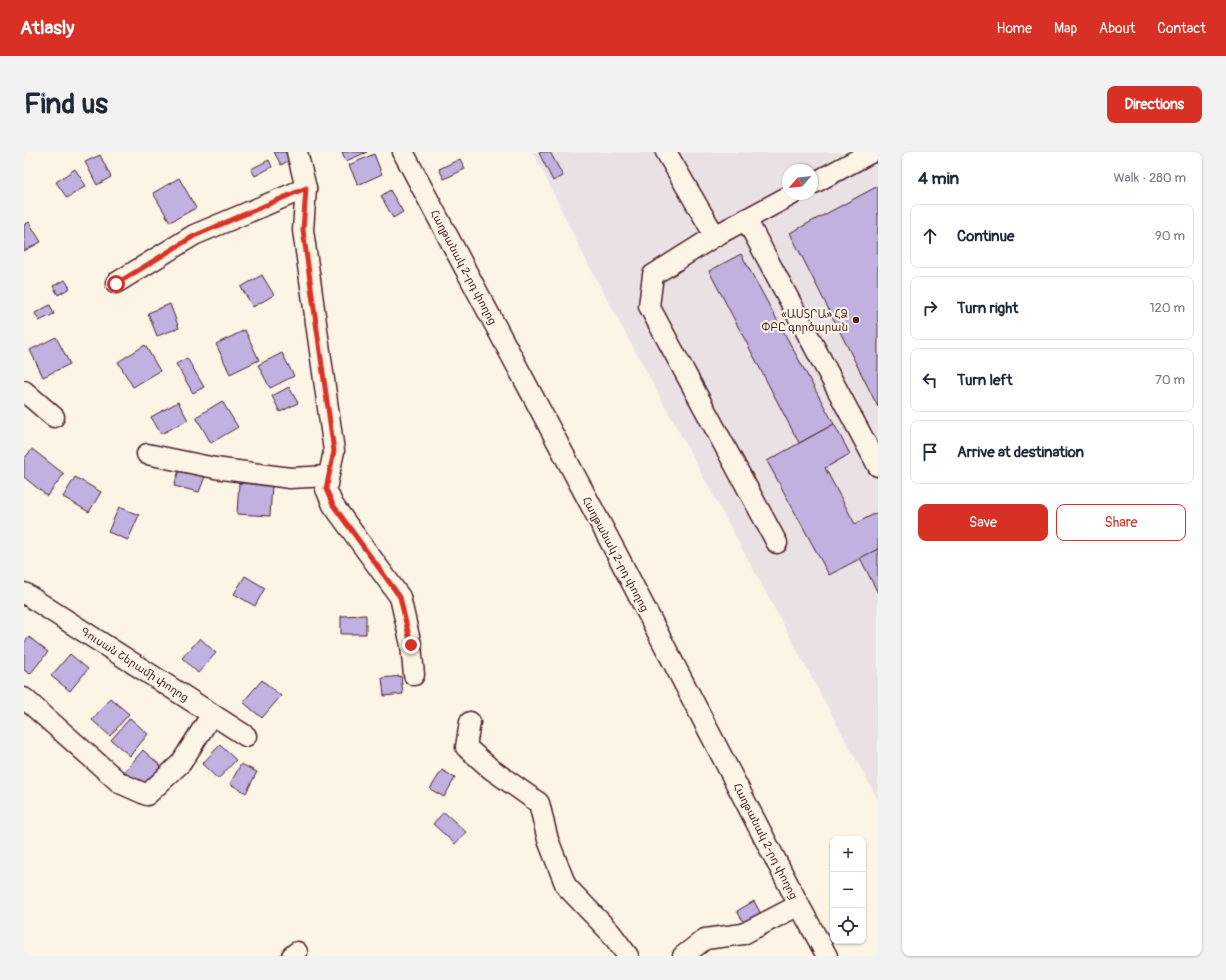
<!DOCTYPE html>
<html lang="en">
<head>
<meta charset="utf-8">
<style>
  body { margin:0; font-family:Pangolin,"Noto Sans Armenian",sans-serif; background:#f2f2f3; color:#1f2937 }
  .controls { position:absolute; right:12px; bottom:12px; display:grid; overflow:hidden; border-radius:8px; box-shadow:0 1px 3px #0004 }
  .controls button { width:36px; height:36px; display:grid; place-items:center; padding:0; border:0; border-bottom:1px solid #e0e1e3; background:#fff; color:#1f2937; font:20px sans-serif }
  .compass { position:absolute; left:758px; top:12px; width:36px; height:36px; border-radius:50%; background:#fff; box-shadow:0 1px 3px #0004; rotate:242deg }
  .stop { position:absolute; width:12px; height:12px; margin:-9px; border:3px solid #d93025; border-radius:50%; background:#fff }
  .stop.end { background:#d93025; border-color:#fff; box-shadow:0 1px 4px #0008 }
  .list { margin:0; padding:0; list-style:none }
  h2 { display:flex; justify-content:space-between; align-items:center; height:52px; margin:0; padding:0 16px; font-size:17px }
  h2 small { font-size:13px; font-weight:400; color:#747a83 }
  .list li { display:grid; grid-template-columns:26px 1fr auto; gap:12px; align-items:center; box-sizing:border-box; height:64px; margin:0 8px 8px; padding:0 8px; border:1px solid #e0e1e3; border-radius:8px }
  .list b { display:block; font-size:15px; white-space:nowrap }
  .list em { font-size:13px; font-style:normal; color:#747a83 }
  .actions { display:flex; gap:8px; padding:12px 16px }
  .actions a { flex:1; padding:9px 0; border:1px solid #d93025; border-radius:8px; text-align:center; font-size:14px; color:#d93025 }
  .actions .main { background:#d93025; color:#fff }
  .icon { flex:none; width:22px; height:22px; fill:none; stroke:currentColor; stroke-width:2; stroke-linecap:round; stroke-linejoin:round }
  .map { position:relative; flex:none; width:854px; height:804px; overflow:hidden; border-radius:8px }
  header { display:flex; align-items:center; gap:24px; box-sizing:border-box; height:56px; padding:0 20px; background:#d93025; color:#fff }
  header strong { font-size:19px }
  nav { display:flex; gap:22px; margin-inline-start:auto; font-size:14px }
  .intro { display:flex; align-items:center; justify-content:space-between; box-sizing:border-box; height:96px; padding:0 24px }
  h1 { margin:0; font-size:28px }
  .button { padding:10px 18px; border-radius:8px; background:#d93025; color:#fff; font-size:14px; font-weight:700 }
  main { display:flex; gap:24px; padding:0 24px }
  aside { flex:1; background:#fff; border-radius:8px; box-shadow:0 1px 3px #0004 }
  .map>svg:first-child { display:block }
  .built { fill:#eae1e4; fill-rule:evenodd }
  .building { fill:#c0b1e1; stroke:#4a1f2b }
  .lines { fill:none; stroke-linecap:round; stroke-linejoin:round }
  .minor-casing { stroke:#4a1f2b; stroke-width:23 }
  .minor { stroke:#fcf5e5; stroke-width:20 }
  .route { stroke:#d93025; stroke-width:5 }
  .poi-dot { fill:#4a1f2b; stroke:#fcf5e5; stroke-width:1.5 }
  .labels { text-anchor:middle; stroke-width:4; stroke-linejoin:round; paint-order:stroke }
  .street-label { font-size:11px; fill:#4a1f2b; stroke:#fcf5e5 }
  .poi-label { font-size:11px; fill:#4a1f2b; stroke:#fcf5e5; text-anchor:end }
</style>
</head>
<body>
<header>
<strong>Atlasly</strong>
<nav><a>Home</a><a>Map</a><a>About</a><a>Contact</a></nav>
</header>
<div class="intro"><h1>Find us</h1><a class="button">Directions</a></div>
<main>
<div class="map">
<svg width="854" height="804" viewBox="0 0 854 804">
  <rect width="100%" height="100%" fill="#fcf5e5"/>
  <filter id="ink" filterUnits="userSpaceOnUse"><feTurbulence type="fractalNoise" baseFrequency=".025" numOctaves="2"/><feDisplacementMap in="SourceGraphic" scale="8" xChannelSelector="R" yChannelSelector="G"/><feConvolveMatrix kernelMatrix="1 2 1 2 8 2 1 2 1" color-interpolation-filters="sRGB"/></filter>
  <g filter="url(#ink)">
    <path class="built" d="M509,0H854V648L563,110ZM764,18H788V42H764Z"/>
    <g class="building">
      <polygon points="250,0 268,0 271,5 257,13"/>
      <polygon points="318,0 343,0 322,9"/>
      <polygon points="518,0 526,0 539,24 529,29 515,1"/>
      <polygon points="350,2 358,22 334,33 325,13"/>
      <polygon points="76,3 87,25 73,33 61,10"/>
      <polygon points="436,7 441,17 420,27 415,17"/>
      <polygon points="245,8 248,15 231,24 227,17"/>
      <polygon points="51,17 62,34 43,46 32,30"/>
      <polygon points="155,26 172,56 146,70 129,41"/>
      <polygon points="854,34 854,255 766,81"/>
      <polygon points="366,38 379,60 369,66 357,44"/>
      <polygon points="5,70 17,90 0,99 0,73"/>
      <polygon points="717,102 810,272 775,291 685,119"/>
      <polygon points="238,123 250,143 229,155 217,135"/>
      <polygon points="41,128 46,136 34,143 29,134"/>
      <polygon points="146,152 155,176 133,184 124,161"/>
      <polygon points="26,153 30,162 15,169 11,161"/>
      <polygon points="221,178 235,208 206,222 192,192"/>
      <polygon points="32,185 46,212 19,225 6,198"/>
      <polygon points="121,193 136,219 109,235 94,210"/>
      <polygon points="258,201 270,224 246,236 234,213"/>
      <polygon points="163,206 180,235 169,241 152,212"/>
      <polygon points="265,235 274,251 256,260 248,244"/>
      <polygon points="198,249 214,275 187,291 172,265"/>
      <polygon points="154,250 164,268 137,282 127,265"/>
      <polygon points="810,272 826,302 801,316 831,372 854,360 854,397 805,423 743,309"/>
      <polygon points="8,297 40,322 23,344 0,325 0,307"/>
      <polygon points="156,315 182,322 175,340 150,334"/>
      <polygon points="51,325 77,340 65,360 39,345"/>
      <polygon points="215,331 248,333 246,364 213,362"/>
      <polygon points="95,355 115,363 104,388 84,380"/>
      <polygon points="854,397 854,441 836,406"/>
      <polygon points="221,424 241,436 231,454 210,442"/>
      <polygon points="342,463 342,482 317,482 317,464"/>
      <polygon points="5,485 24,500 6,522 0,518 0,491"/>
      <polygon points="176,486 192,501 174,521 158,506"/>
      <polygon points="46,502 64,517 46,539 27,524"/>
      <polygon points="377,524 379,542 360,544 358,526"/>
      <polygon points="238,528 257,544 238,566 219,550"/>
      <polygon points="86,546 105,562 86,584 68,568"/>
      <polygon points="106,566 124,582 106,604 87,588"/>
      <polygon points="196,593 212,608 194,627 178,612"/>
      <polygon points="119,598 137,614 119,636 100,620"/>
      <polygon points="217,612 233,620 222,641 206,632"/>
      <polygon points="418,618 431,626 420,645 406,637"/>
      <polygon points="420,660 442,680 431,692 409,672"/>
      <polygon points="730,749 738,764 722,774 713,759"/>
    </g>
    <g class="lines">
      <defs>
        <g id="minor">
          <polyline points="273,0 282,36 279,78 310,299 302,337 309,353 376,445 387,493 390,523"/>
          <polyline points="379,0 596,408 775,753 803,804"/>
          <polyline points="642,0 691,84 629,123 625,154 753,391"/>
          <polyline points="788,32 848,0"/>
          <polyline points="722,67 854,314"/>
          <polyline points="691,84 769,42"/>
          <polyline points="92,131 170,83 282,36"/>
          <polyline points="0,239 30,265"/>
          <polyline points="123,302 191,316 266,326 304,324"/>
          <polyline points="0,441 222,584"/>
          <polyline points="0,546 96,631 123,643 157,611 188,562"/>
          <polyline points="446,570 442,595 467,617 515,651 524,688 542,734 586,780 604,804"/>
          <polyline points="268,804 273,800"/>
          <polyline points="659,804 681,787 719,782 775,753"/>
        </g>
      </defs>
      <use href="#minor" class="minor-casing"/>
      <use href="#minor" class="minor"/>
    </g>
  </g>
  <g class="lines" filter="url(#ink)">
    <polyline class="route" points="92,132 170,84 282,36 279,78 310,299 302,337 309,353 376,445 387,493"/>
  </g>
  <circle class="poi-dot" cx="832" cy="168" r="4"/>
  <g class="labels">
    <g class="street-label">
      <text transform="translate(440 115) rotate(62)" y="4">Հաղթանակ 2-րդ փողոց</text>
      <text transform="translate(592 402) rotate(62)" y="4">Հաղթանակ 2-րդ փողոց</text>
      <text transform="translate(111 512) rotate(33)" y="4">Գուսան Շերամի փողոց</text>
      <text transform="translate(742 689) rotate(63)" y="4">Հաղթանակ 2-րդ փողոց</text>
    </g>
    <g class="poi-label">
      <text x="824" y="166">«ԱՍՏՐԱ» ՀՁ<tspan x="824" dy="13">ՓԲԸ գործարան</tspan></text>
    </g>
  </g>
</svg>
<div class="controls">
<button>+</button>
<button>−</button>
<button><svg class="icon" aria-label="locate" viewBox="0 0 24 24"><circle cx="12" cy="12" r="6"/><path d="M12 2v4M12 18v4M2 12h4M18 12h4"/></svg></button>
</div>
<svg class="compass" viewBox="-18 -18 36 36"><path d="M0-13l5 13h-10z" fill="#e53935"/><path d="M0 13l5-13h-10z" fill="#747a83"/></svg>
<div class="stop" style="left:92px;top:132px"></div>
<div class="stop end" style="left:387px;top:493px"></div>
</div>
<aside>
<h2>4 min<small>Walk · 280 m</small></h2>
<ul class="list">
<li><svg class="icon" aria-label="ahead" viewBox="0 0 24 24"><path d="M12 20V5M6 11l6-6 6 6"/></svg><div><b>Continue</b></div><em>90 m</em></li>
<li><svg class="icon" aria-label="right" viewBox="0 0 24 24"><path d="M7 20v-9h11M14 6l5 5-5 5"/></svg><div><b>Turn right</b></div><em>120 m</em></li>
<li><svg class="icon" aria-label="left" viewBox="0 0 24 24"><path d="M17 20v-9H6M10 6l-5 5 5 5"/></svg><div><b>Turn left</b></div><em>70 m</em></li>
<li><svg class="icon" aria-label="arrive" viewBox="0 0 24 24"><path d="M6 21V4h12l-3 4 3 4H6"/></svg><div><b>Arrive at destination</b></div></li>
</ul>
<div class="actions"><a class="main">Save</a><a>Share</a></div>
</aside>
</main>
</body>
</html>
